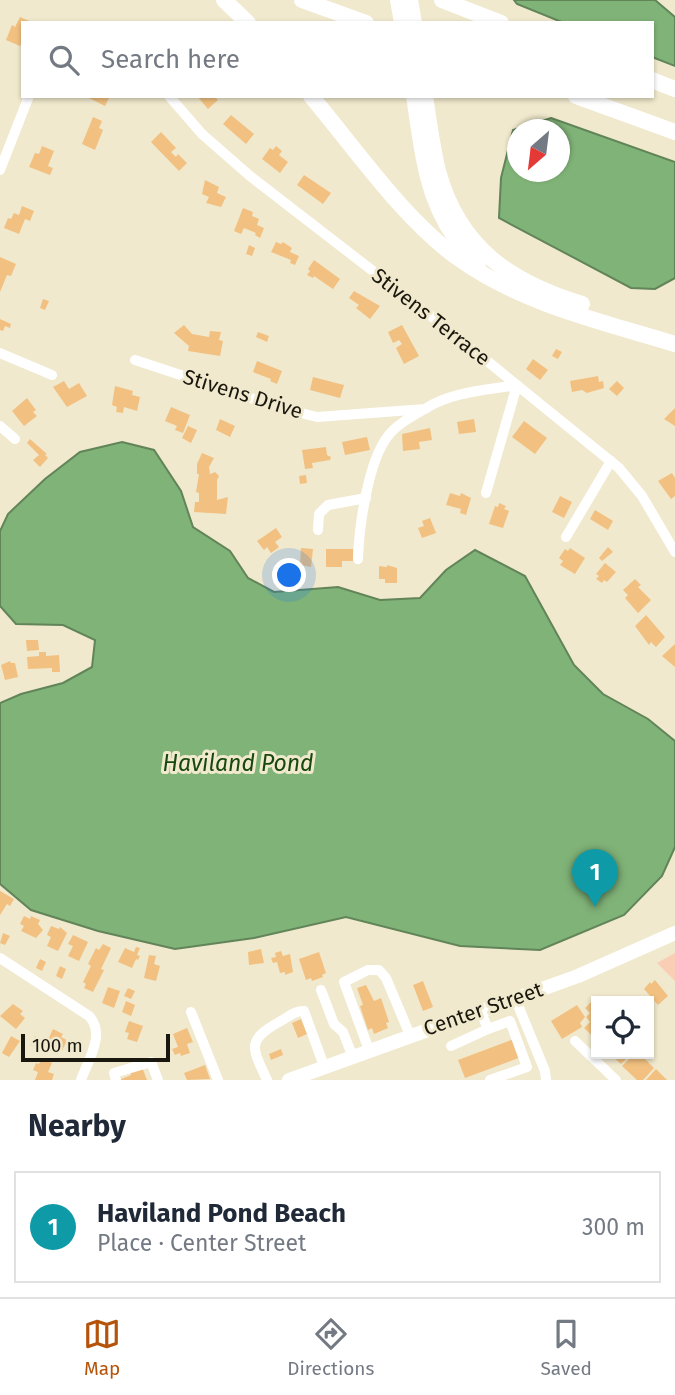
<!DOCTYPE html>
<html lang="en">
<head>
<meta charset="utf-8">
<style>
  body { margin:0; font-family:"Fira Sans",sans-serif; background:#f6f6f7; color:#1f2937 }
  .controls { position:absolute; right:21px; bottom:21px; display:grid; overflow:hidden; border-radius:0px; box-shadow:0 2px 5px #0004 }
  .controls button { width:63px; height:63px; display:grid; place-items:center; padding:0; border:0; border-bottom:2px solid #e0e1e3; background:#fff; color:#1f2937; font:35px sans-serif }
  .compass { position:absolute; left:507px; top:119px; width:63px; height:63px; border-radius:50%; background:#fff; box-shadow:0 2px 5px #0004; rotate:208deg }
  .scale { position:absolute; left:21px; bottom:18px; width:149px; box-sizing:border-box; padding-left:7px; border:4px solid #1a170e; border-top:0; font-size:19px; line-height:24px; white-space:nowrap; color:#1a170e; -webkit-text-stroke:5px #f0e9cd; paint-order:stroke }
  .you { position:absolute; left:290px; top:576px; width:24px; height:24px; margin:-18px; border:5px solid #fff; border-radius:50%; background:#1a73e8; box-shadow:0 0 0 10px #1a73e833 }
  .badge { display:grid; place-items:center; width:46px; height:46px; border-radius:50%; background:#b45309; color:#fff; font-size:23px; font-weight:700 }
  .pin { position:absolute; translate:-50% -58px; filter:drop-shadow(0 2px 4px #0008) }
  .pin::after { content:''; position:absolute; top:37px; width:24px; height:21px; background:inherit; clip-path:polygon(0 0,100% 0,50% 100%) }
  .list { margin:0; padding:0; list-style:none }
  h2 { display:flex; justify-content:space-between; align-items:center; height:91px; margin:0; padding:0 28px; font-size:30px }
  h2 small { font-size:23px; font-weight:400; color:#747a83 }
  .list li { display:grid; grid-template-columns:46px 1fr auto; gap:21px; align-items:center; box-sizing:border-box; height:112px; margin:0 14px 14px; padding:0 14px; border:2px solid #e0e1e3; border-radius:0px }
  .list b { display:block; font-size:26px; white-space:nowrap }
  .list p { margin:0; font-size:23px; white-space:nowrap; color:#747a83 }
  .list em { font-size:23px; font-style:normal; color:#747a83 }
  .icon { flex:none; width:38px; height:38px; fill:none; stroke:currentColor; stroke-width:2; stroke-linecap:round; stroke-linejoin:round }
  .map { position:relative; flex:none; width:675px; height:1080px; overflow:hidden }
  .search { position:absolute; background:#fff; box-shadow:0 2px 5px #0004; left:21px; right:21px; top:21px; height:77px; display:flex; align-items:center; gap:18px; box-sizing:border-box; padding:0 24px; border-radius:0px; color:#747a83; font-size:26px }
  .sheet { height:217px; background:#fff }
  nav { display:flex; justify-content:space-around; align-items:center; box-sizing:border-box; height:98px; border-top:2px solid #e0e1e3; background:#fff; font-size:19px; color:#747a83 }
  nav a { display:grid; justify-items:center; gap:4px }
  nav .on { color:#b45309 }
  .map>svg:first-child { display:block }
  .green { fill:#faceb5 }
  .water { fill:#80b378; stroke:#618458; stroke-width:2; fill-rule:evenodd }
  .building { fill:#f2c181 }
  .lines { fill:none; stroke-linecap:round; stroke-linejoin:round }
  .minor { stroke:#fff; stroke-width:10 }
  .major { stroke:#fff; stroke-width:14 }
  .highway { stroke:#fff; stroke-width:16 }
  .labels { text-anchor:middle; stroke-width:6; stroke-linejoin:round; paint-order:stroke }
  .street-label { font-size:21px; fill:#1a170e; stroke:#f0e9cd }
  .water-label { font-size:23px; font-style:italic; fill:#17490e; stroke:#f0e9cd }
</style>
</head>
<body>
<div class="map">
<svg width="675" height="1080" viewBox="0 0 675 1080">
  <rect width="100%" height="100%" fill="#f0e9cd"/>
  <polygon class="green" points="675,953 675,981 657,963"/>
  <g class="water">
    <polygon points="514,0 655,0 675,17 675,66 652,57 652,23 564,23 517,4"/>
    <path d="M551,118L675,162V278L655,289L631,288L499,218L501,178L513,130ZM518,130H560V172H518Z"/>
    <polygon points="122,442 154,450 181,491 193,527 230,551 248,578 274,592 338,587 380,600 420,598 446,570 475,550 525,576 574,665 603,694 648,719 675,741 675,847 662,876 624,915 540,950 460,946 346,917 254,938 175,949 98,931 31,910 0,884 0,703 21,694 63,683 92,667 95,640 63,625 16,624 0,606 0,531 8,514 45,479 80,452"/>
  </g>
  <g class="building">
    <polygon points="20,17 34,23 23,23 23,40 20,46 6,40 12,25 15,27"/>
    <polygon points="90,96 110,96 105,106 89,98"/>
    <polygon points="197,96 214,96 218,100 208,109"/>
    <polygon points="231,115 254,134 246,144 223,124"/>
    <polygon points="93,117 102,121 99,128 103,130 95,150 82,144"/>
    <polygon points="161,132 176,148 171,152 176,157 178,154 187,163 179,171 151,142"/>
    <polygon points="42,146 54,151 48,166 53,168 50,175 29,167 35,153 39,154"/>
    <polygon points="276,146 282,151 279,155 288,162 280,173 262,159 270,148 273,150"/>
    <polygon points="304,175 331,193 323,204 297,185"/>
    <polygon points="205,180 219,187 217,193 226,197 221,207 206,203 209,197 202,194"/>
    <polygon points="22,206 34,211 30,221 25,219 19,234 4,228 8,218 11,219 14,213 19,215"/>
    <polygon points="243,208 253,212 252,216 259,219 257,225 264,228 260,238 255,235 256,233 244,228 241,234 234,231"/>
    <polygon points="276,242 281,244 283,242 292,248 290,252 299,256 295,265 290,263 291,260 271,252"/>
    <polygon points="249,245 255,248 252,256 246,254"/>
    <polygon points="0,257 16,264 11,276 7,275 0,292"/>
    <polygon points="314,260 340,279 333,289 314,276 313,278 307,275 310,271 308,269"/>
    <polygon points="354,291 380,306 370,319 356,308 359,305 349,298"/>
    <polygon points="43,299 49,301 45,310 40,308"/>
    <polygon points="0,319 11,324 10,328 5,326 3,331 0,330"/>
    <polygon points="184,325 192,334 209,337 210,331 221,332 219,340 223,341 220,356 188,351 189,346 174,333"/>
    <polygon points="402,325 419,356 404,364 396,348 402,344 399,340 393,343 388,332"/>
    <polygon points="258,332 269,336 267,342 256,337"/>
    <polygon points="556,349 562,352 558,359 552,356"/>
    <polygon points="533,359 548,370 540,380 526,369"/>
    <polygon points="257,361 282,371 277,384 270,381 271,379 253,372"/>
    <polygon points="598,376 599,382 603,381 604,388 587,393 582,390 572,392 570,381"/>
    <polygon points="313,377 344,385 340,398 310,390"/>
    <polygon points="64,381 69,389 79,383 87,396 67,407 53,387"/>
    <polygon points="617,381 624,388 617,396 609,389"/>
    <polygon points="115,386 133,391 132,395 140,397 137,411 124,407 123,413 116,412 117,407 112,405"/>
    <polygon points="27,398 36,410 33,412 37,416 24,426 12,411"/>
    <polygon points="171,407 190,415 183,433 175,430 177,426 165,421"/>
    <polygon points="675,408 675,426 664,419"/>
    <polygon points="220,419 235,426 230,437 216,430"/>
    <polygon points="474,419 476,432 459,434 457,422"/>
    <polygon points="524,421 547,438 535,454 512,437"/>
    <polygon points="188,426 197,430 191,443 182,438"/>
    <polygon points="430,428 432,440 419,442 420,449 403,451 402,434"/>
    <polygon points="367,437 370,450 345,455 342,442"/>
    <polygon points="30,439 47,454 45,455 48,458 40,467 33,460 39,455 27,443"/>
    <polygon points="326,447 327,455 331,457 330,460 312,463 313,468 305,469 302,450"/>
    <polygon points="202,453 214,458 209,467 210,474 215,472 219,476 217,480 217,500 228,497 226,514 194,512 195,502 199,502 199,493 196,492 199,474 197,474 197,464"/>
    <polygon points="672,473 675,478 675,496 671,499 658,481"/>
    <polygon points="306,475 307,483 300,484 299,476"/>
    <polygon points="450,493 460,496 461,493 471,498 466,515 460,513 461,509 446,505"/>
    <polygon points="560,496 572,502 564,518 552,512"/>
    <polygon points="499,503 506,506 504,509 509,511 503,528 489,524 495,506 498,507"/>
    <polygon points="595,510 613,521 608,530 590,519"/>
    <polygon points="430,518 436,533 422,538 418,528 424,526 422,521"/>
    <polygon points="276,528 282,537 275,542 279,547 271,553 267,547 264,550 257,541"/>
    <polygon points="608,547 613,552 602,561 599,558"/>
    <polygon points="301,548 313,549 311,567 300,565"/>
    <polygon points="570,548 585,558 575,574 560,565 563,561 559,558 565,549 568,551"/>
    <polygon points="326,549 353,549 353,561 342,561 342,567 326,567"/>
    <polygon points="605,563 616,572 607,582 604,580 602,583 596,579 599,576 596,574"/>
    <polygon points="387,565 397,568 397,583 385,583 385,579 379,579 379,566 387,567"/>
    <polygon points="635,579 641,585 638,587 651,600 638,613 625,598 628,595 623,590"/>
    <polygon points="646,615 665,637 656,647 651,642 649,645 635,626"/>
    <polygon points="26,640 38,640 39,650 27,651"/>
    <polygon points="675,644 675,667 662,656"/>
    <polygon points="39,652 46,652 46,656 59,655 60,672 52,672 52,668 28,669 27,657 39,656"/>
    <polygon points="10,661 11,663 15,663 18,677 5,680 1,665"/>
    <polygon points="0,891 14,899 10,906 7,904 0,915"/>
    <polygon points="24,916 30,919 31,916 40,920 38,924 43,930 36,938 21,931 24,926 20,924"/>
    <polygon points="51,926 59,929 60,927 67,933 58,951 47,946 51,937 47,935"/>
    <polygon points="3,933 10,936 5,945 0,943"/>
    <polygon points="73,935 88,942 79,961 68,956 73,946 68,944"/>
    <polygon points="103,944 111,948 101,969 104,970 93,992 84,988 86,984 83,982 91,966 88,964 96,948 99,950"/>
    <polygon points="136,947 140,948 137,955 140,956 138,960 136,959 132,968 118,962 125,948 134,952"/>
    <polygon points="261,949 264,963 249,965 248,952"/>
    <polygon points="281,951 283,956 290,954 293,972 285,975 285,972 280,973 277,962 273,963 271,958 276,957 275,953"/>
    <polygon points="319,952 326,973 322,975 323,977 312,981 311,978 306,980 299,959"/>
    <polygon points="149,955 156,956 154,964 160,966 156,981 144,978"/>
    <polygon points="40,959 46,962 42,971 36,968"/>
    <polygon points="60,966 66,969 62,979 56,976"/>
    <polygon points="655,980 668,996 658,1005 644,989 650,982 651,984"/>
    <polygon points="423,981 433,1007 423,1011 413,985"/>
    <polygon points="366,985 374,1001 381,998 389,1022 386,1023 388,1028 374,1034 372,1028 368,1030 360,1006 363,1005 357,988"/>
    <polygon points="108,987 120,991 114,1008 102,1003"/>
    <polygon points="128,988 135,991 131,999 124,996"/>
    <polygon points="126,1001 135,1005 131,1016 122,1012"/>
    <polygon points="591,1002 596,1007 596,1039 584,1028 590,1022 586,1017 590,1013 585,1008"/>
    <polygon points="13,1004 23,1011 20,1014 25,1018 16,1029 0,1016"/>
    <polygon points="577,1005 585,1017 580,1023 582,1027 562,1039 551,1021"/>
    <polygon points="301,1019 307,1034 298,1038 292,1023"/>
    <polygon points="129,1021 143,1026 137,1042 127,1039 129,1033 125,1032"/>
    <polygon points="187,1028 193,1042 187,1044 190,1053 181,1056 180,1053 175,1055 172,1049 178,1047 173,1034"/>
    <polygon points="53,1029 63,1034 61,1037 67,1040 62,1051 46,1044"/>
    <polygon points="11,1036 20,1041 9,1057 2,1053"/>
    <polygon points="35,1036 41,1039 37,1048 31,1045"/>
    <polygon points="514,1039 521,1057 465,1078 458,1060"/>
    <polygon points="281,1049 283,1055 271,1060 269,1054"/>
    <polygon points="610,1054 631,1054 621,1064"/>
    <polygon points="634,1054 640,1054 654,1068 643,1080 637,1080 622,1066"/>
    <polygon points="42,1058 52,1063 48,1072 54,1074 52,1080 35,1080 38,1072 33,1070 36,1063 39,1064"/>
    <polygon points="205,1065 210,1079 187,1080 184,1073"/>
    <polygon points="142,1067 147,1080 119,1080 131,1075 130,1071"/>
    <polygon points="656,1069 667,1080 646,1080"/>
  </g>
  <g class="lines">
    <g class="minor">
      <polyline points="169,96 202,134 250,176 444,326 619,468 642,496 675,552"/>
      <polyline points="0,170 29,96"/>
      <polyline points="0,353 52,375"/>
      <path d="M135,360L281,408L317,417L425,409C450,392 488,390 517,385L486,493"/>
      <polyline points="0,426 15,439"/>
      <polyline points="318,530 319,514 328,505 366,498"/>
      <polyline points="566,537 611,461"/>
      <path d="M358,559C359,527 368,461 388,436C396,425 411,417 423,410"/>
      <path d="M0,958L89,1016C106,1034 88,1060 81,1080"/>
      <polyline points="321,990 334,1024 343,1032 352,1055"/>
      <polyline points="515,998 545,1071 546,1080"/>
      <polyline points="480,1010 488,1029 510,1021 527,1067 490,1080"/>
      <polyline points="191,1012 218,1080"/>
      <polyline points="575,1041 616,1080"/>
      <polyline points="451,1046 488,1029"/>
      <polyline points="369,1050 344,982 368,970 379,970 386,978 410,1035"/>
      <polyline points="116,1080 114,1073 151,1062 158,1080"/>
      <path d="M267,1080C253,1049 245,1041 279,1022C289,1017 293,1011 304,1011L324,1066"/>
    </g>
    <polyline class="major" points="289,1080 578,976 675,933"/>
    <g class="highway">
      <polyline points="224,0 248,23"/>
      <polyline points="302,0 366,23"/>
      <polyline points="398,0 402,23"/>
      <polyline points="410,0 414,23"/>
      <polyline points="442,0 501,23"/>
      <polyline points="652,80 675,89"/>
      <path d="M311,96C354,147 404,220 458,258C522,304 600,321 675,344"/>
      <path d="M414,96C424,161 427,216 478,264"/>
      <path d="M425,96C429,121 432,147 438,171C459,248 510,282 582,304"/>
      <polyline points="576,96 675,132"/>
    </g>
  </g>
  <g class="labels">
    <g class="street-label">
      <text transform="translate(431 317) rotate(38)" y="7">Stivens Terrace</text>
      <text transform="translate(243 394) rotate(17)" y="7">Stivens Drive</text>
      <text transform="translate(483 1009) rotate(-19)" y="7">Center Street</text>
    </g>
    <g class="water-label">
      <text x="238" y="771">Haviland Pond</text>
    </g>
  </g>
</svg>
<div class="controls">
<button><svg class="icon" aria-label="locate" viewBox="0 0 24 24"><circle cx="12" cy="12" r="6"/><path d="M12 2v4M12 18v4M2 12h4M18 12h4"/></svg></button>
</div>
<svg class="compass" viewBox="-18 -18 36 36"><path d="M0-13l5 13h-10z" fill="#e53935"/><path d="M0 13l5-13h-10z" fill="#747a83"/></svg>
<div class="scale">100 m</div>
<div class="you"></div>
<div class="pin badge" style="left:595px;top:907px;background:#0f9aa8">1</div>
<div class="search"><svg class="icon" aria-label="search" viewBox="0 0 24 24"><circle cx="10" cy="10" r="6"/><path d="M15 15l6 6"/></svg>Search here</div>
</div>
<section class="sheet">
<h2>Nearby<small></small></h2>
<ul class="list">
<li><span class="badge" style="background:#0f9aa8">1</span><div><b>Haviland Pond Beach</b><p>Place · Center Street</p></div><em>300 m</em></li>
</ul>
</section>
<nav>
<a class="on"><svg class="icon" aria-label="map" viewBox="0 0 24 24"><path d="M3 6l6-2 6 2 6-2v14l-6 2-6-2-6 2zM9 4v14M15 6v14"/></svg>Map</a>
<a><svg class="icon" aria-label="directions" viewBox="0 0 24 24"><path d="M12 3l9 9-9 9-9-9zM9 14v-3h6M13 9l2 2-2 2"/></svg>Directions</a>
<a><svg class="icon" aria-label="saved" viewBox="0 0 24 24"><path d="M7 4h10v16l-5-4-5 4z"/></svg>Saved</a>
</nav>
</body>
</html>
